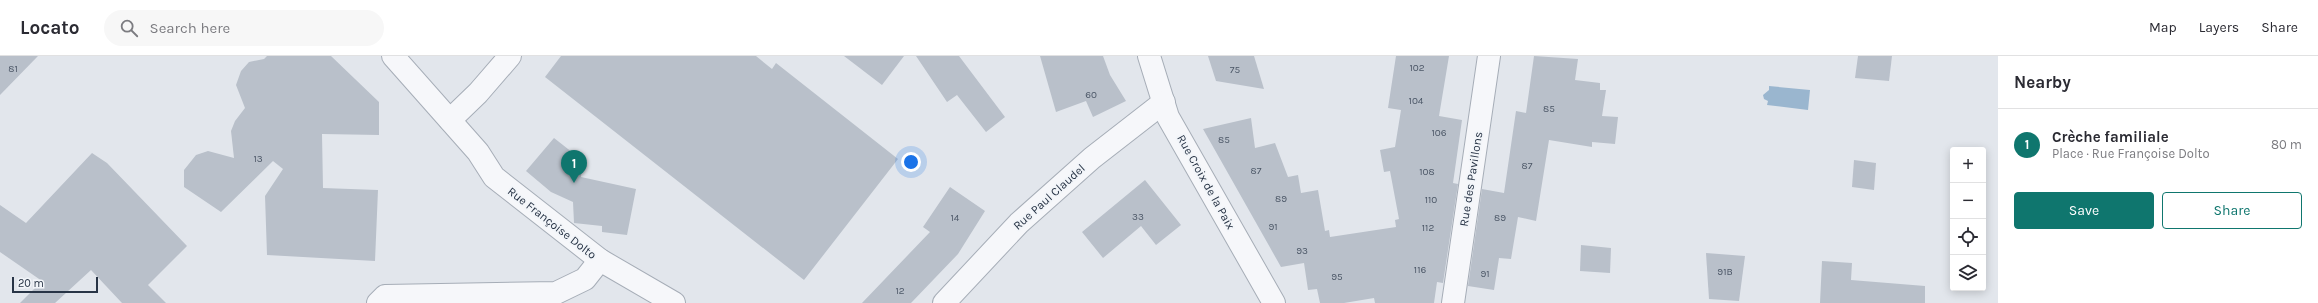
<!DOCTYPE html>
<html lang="en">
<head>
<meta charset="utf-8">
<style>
  body { margin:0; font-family:Karla,sans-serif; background:#f7f7f7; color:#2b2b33 }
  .controls { position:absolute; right:12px; bottom:12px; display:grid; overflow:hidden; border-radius:4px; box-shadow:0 2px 10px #0003 }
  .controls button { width:36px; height:36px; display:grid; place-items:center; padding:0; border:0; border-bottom:1px solid #e1e1e2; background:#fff; color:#2b2b33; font:20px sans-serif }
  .scale { position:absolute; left:12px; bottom:10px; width:86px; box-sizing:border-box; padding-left:4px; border:2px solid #283446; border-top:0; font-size:11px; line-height:14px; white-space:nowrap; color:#283446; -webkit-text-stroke:3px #f2f5f9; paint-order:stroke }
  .you { position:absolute; left:911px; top:106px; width:14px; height:14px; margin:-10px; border:3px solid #fff; border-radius:50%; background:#1a73e8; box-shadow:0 0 0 6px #1a73e833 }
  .badge { display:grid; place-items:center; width:26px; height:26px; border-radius:50%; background:#0f766e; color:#fff; font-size:13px; font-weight:700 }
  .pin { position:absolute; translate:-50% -33px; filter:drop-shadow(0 1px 2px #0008) }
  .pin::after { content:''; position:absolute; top:21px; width:14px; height:12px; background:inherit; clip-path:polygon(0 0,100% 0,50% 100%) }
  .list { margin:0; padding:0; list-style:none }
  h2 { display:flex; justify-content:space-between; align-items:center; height:52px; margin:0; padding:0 16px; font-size:17px }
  h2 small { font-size:13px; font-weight:400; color:#7c7c81 }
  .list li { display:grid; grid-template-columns:26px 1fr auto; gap:12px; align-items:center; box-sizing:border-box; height:72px; padding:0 16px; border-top:1px solid #e1e1e2 }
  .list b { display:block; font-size:15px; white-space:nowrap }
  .list p { margin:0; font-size:13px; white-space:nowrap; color:#7c7c81 }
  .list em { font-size:13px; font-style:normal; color:#7c7c81 }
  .actions { display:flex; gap:8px; padding:12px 16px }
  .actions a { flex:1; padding:9px 0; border:1px solid #0f766e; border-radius:4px; text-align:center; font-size:14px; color:#0f766e }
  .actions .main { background:#0f766e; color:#fff }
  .icon { flex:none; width:22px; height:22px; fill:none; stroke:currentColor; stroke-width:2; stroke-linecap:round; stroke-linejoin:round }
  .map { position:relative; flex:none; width:1998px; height:247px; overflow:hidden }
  header { display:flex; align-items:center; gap:24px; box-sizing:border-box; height:56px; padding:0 20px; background:#fff; border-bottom:1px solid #e1e1e2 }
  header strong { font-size:19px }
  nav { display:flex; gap:22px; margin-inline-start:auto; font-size:14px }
  .search { width:280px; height:36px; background:#f7f7f7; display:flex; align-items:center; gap:10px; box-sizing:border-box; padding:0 14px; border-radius:22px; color:#7c7c81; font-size:15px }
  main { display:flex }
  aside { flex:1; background:#fff }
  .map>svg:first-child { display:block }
  .water { fill:#9ab6cf }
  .building { fill:#b9c0ca }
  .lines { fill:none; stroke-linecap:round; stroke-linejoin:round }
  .minor-casing { stroke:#a6adb7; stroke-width:24 }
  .minor { stroke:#f6f7fa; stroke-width:22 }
  .labels { text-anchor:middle; stroke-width:3.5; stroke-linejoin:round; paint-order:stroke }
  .number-label { font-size:10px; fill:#4c5767 }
  .street-label { font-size:12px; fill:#283446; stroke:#f2f5f9 }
</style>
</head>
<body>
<header>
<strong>Locato</strong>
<div class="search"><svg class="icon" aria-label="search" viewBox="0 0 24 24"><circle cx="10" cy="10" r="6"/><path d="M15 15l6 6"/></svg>Search here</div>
<nav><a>Map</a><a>Layers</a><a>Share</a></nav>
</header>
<main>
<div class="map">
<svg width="1998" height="247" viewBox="0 0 1998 247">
  <rect width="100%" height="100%" fill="#e2e6ec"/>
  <polygon class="water" points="1769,30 1810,34 1808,54 1767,49 1768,45 1764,43 1763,39 1769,34"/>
  <g class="building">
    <polygon points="0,0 38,0 0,39"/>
    <polygon points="267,0 331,0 379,46 379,79 322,78 323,132 378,134 375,205 267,199 265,140 283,113 273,105 221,156 184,131 184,114 196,99 208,95 234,102 231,75 235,65 245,52 236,29 241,15 249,6 264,3"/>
    <polygon points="561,0 756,0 772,13 776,7 898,103 804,224 545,21"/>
    <polygon points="844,0 904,0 882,29"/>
    <polygon points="916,0 959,0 1005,61 986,76 957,39 947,46"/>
    <polygon points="1040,0 1103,0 1110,19 1126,45 1093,61 1086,45 1056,56"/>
    <polygon points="1208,0 1254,0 1264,33 1216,25"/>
    <polygon points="1396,0 1449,0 1439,60 1462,64 1453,127 1458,128 1443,227 1437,226 1434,247 1375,247 1374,242 1344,247 1320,247 1317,233 1308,234 1304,207 1281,211 1203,73 1251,62 1255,92 1275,87 1288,121 1298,119 1301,137 1318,134 1325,175 1329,174 1330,181 1396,171 1395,164 1399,163 1390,115 1384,116 1380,94 1395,91 1401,54 1388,52"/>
    <polygon points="1534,0 1578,3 1575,24 1600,27 1600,34 1606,34 1602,60 1618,61 1615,88 1592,86 1592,91 1549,84 1536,165 1518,161 1511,203 1499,202 1494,234 1468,230 1482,133 1504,137 1516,55 1526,57"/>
    <polygon points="1858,0 1892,0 1889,25 1855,22"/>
    <polygon points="554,82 582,104 581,121 636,133 627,179 602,176 602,170 574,167 573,146 551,136 526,115"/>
    <polygon points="92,97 107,107 187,190 148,229 166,247 122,247 91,214 55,247 20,247 42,225 0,196 0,149 26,167"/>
    <polygon points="1854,104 1876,107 1874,134 1852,131"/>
    <polygon points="1145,124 1181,169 1156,189 1141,170 1103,202 1082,176"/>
    <polygon points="950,131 985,155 958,198 911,247 862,247 930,176 923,171"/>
    <polygon points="1581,189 1611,192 1610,217 1580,215"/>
    <polygon points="1706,197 1745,200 1739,245 1709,243"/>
    <polygon points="1822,205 1852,207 1851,224 1925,230 1925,247 1820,247"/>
  </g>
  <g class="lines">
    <defs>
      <g id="minor">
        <polyline points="393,0 478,96 494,121 600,204 674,247"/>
        <polyline points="1149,0 1168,61 1274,247"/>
        <polyline points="450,64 478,37 510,0"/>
        <polyline points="378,247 385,240 556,237 585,223 600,204"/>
        <polyline points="944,247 1019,167 1092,102 1164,46"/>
        <polyline points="1453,247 1489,0"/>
      </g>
    </defs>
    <use href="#minor" class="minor-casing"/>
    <use href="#minor" class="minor"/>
  </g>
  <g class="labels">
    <g class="number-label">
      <text x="1417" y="15">102</text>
      <text x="13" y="16">81</text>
      <text x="1235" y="17">75</text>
      <text x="1091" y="42">60</text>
      <text x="1416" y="48">104</text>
      <text x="1549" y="56">85</text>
      <text x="1439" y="80">106</text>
      <text x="1224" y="87">85</text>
      <text x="258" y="106">13</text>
      <text x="1527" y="113">87</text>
      <text x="1256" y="118">87</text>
      <text x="1427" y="119">108</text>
      <text x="1281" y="146">89</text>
      <text x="1431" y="147">110</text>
      <text x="1138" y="164">33</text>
      <text x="955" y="165">14</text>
      <text x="1500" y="165">89</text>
      <text x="1273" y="174">91</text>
      <text x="1428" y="175">112</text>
      <text x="1302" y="198">93</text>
      <text x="1420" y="217">116</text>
      <text x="1725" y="219">91B</text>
      <text x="1485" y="221">91</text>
      <text x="1337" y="224">95</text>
      <text x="900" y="238">12</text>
    </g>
    <g class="street-label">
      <text transform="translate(1471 123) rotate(-81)" y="4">Rue des Pavillons</text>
      <text transform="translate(1206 126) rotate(61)" y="4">Rue Croix de la Paix</text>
      <text transform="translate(1049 141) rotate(-42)" y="4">Rue Paul Claudel</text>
      <text transform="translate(552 167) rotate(38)" y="4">Rue Françoise Dolto</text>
    </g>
  </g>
</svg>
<div class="controls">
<button>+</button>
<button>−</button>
<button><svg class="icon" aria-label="locate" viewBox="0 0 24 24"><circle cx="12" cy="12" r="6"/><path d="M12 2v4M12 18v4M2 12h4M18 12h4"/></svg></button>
<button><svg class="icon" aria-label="layers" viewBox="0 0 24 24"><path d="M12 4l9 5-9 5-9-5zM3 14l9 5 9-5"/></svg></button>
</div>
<div class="scale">20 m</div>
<div class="you"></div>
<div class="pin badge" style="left:574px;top:127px">1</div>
</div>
<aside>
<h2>Nearby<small></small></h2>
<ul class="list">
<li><span class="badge">1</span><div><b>Crèche familiale</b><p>Place · Rue Françoise Dolto</p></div><em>80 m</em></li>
</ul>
<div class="actions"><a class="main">Save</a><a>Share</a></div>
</aside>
</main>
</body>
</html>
